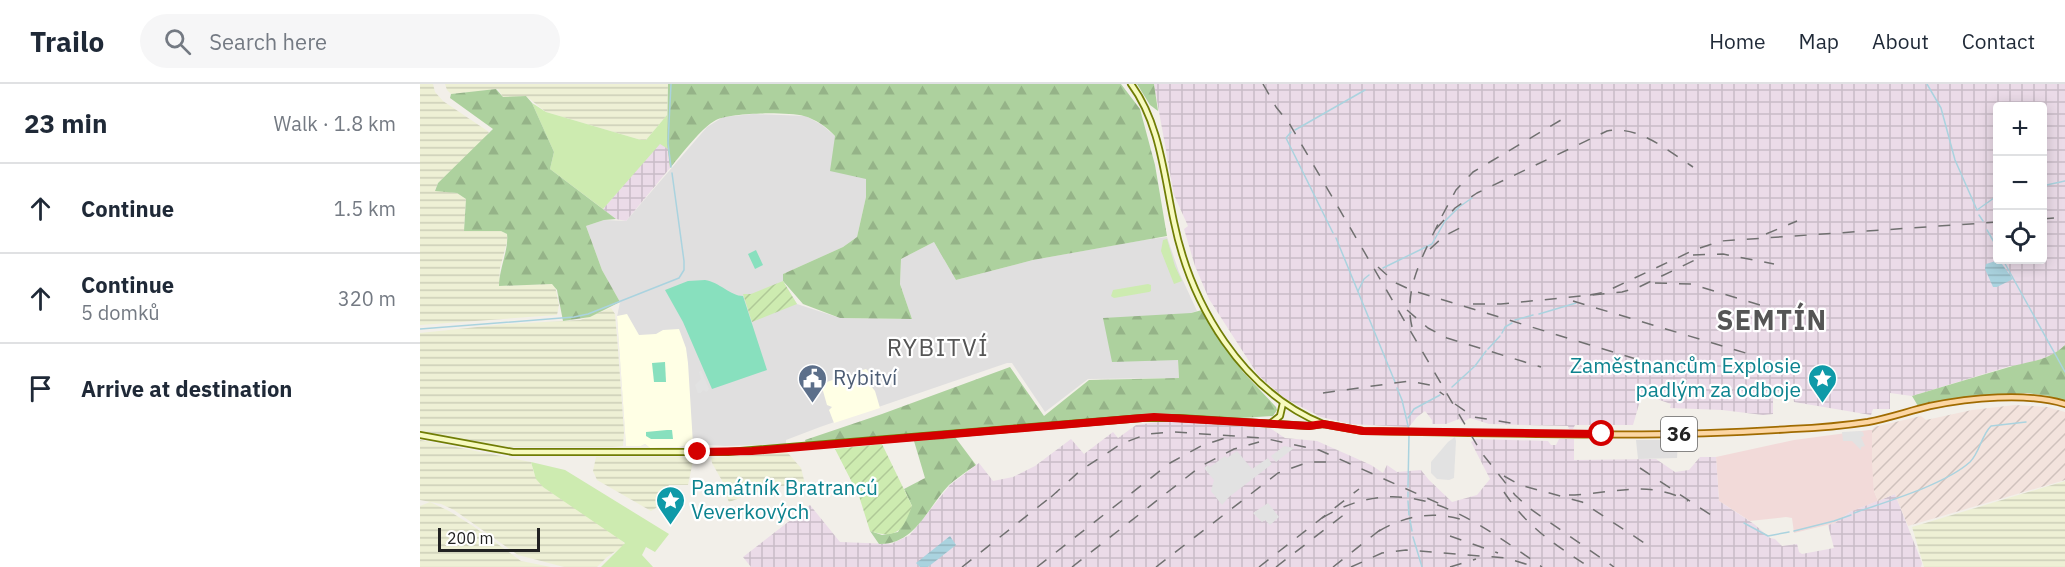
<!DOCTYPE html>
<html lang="en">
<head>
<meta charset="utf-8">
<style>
  body { margin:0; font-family:"IBM Plex Sans",sans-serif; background:#f6f6f7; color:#1f2937 }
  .controls { position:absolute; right:18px; top:18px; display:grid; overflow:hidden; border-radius:6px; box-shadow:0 3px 15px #0003 }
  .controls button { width:54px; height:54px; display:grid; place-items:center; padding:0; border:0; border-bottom:2px solid #e0e1e3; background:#fff; color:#1f2937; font:30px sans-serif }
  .scale { position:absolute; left:18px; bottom:15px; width:102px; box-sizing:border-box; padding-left:6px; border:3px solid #222; border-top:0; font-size:16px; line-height:21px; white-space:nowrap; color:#222; -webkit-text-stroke:4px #fff; paint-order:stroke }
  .stop { position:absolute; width:18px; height:18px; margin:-14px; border:4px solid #d40000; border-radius:50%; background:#fff }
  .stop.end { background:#d40000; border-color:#fff; box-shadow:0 2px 6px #0008 }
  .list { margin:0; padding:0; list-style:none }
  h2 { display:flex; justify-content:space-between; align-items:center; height:78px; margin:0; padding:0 24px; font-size:26px }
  h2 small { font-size:20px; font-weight:400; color:#747a83 }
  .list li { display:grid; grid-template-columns:39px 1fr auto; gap:18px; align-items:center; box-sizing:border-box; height:90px; padding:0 24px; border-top:2px solid #e0e1e3 }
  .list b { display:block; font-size:22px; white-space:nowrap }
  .list p { margin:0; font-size:20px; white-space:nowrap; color:#747a83 }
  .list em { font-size:20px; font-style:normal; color:#747a83 }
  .icon { flex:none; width:33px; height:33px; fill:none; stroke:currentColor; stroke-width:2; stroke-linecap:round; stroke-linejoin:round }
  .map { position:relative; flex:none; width:1645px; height:483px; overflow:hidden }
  header { display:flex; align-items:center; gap:36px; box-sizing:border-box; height:84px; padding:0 30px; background:#fff; border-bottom:2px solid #e0e1e3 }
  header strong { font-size:28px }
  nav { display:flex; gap:33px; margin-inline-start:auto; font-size:21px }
  .search { width:420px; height:54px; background:#f6f6f7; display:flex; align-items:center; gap:15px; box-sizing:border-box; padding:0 21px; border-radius:33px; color:#747a83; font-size:22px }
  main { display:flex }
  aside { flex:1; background:#fff }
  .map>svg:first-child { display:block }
  .residential { fill:#e0dfdf }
  .commercial { fill:#f2dad9 }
  .industrial { fill:url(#industrial-grid); fill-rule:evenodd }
  .education { fill:#ffffe5 }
  .military { fill:url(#military-furrows) }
  .farmland { fill:url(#farmland-rules) }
  .grass { fill:#cdebb0 }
  .forest { fill:url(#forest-firs) }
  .garden { fill:url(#garden-furrows) }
  .pitch { fill:#88e0be }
  .parking { fill:#e2e2e2 }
  .water { fill:url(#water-rules) }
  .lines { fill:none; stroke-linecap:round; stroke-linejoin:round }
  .stream { stroke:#aad3df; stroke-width:1.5 }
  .secondary-casing { stroke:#707d05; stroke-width:8 }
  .primary-casing { stroke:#a06b00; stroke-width:8 }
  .secondary { stroke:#f7fabf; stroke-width:4.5 }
  .primary { stroke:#fcd6a4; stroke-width:4.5 }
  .rail { stroke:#707070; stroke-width:1.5; stroke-dasharray:12 12; stroke-linecap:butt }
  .route { stroke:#d40000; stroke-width:8 }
  .labels { text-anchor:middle; stroke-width:4.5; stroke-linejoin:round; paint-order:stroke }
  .shield { fill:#fff; stroke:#646464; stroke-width:1.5 }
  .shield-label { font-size:20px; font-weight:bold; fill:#222 }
  .culture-label { font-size:21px; fill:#0d838f; stroke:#fff; text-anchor:end }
  .service-label { font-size:21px; fill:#4e5e75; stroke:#fff; text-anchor:start }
  .quarter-label { font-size:24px; letter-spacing:1.5px; fill:#555; stroke:#fff }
  .district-label { font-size:27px; font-weight:bold; letter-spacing:1.5px; fill:#555; stroke:#fff }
</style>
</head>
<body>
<header>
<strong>Trailo</strong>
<div class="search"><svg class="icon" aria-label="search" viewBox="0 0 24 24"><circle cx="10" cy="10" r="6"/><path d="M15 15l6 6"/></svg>Search here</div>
<nav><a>Home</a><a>Map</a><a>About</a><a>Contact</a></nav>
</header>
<main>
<aside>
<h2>23 min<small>Walk · 1.8 km</small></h2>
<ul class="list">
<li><svg class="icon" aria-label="ahead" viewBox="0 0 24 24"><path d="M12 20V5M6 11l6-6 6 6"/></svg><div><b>Continue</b></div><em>1.5 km</em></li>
<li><svg class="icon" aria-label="ahead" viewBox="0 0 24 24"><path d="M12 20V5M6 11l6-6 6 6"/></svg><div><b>Continue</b><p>5 domků</p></div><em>320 m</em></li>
<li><svg class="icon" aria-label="arrive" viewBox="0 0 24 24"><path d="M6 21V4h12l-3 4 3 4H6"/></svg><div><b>Arrive at destination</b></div></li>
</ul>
</aside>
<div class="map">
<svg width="1645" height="483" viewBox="0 0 1645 483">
  <defs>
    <pattern id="industrial-grid" width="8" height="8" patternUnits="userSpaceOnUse" patternTransform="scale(1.5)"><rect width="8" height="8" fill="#ebdbe8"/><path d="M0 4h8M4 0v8" fill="none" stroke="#c9bcc7"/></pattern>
    <pattern id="military-furrows" width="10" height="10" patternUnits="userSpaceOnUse" patternTransform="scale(1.5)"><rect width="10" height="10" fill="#f3e3dd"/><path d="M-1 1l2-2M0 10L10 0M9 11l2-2" fill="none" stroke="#d0c2bd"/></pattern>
    <pattern id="farmland-rules" width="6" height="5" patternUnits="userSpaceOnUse" patternTransform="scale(1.5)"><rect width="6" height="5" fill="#eef0d5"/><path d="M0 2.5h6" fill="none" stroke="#ccceb7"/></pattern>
    <pattern id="forest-firs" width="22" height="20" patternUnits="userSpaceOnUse" patternTransform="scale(1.5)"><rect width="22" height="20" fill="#add19e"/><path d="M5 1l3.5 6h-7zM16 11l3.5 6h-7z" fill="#95b388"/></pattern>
    <pattern id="garden-furrows" width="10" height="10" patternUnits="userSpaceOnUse" patternTransform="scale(1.5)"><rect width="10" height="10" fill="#cdebb0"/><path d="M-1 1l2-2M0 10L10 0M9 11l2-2" fill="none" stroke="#b0c997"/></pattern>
    <pattern id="water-rules" width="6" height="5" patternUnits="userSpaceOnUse" patternTransform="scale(1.5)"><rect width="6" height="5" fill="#aad3df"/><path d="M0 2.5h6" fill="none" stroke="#92b5bf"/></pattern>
  </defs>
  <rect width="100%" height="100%" fill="#f2efe9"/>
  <g class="residential">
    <polygon points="333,30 386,32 402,41 415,52 446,95 446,113 437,153 423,163 363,190 363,197 377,220 420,234 492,235 480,200 481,175 514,158 536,196 613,176 724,156 747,153 759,188 777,227 771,229 758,276 759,294 668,295 625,328 592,279 587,279 400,343 366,356 366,360 305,362 273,360 259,363 230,364 225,360 221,362 206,362 197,233 200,218 182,186 166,142 184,136 206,137 287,43 303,33"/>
    <polygon points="1216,356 1258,356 1257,374 1218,375"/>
  </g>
  <polygon class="commercial" points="1449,346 1452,346 1454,407 1458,417 1430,428 1415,439 1374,449 1372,434 1366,433 1330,437 1299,417 1296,373 1374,356"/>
  <g class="industrial">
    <path d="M734,0H1645V261L1636,269L1608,280L1590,282L1492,312L1470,309V325H1453L1451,331L1374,318L1373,311H1361L1362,308L1353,309V330L1343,331L1302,326L1250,324L1251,320L1222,310L1213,341H1155L1153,345H1149L1148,342L1069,340L1050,334L1042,339L1039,335L1026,340H1012V336L1005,327L997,333L989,343L930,340L901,333L864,314L838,291L789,215L775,182L764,145L768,142L754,111ZM1578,22H1622V176H1578Z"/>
    <polygon points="240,59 248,65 250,84 206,137 196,135 183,125"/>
    <polygon points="738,338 767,338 850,344 865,354 897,357 951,381 963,389 967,381 977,388 1001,386 1009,396 1032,418 1057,411 1070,395 1051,358 1056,355 1128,357 1131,361 1136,361 1139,355 1154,355 1154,376 1236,375 1255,388 1269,386 1280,373 1296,373 1299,417 1334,440 1350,454 1355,455 1362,462 1377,460 1379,468 1382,470 1414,464 1408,441 1415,439 1430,428 1475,410 1502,479 1501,483 331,483 323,473 390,421 420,458 471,460 490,451 530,401 559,379 573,397 593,393 615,382 651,355 664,370 693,348 698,354 716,341"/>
  </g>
  <g class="education">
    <polygon points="207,230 219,251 236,250 243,246 259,245 266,264 268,279 273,360 259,363 230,364 225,360 221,362 206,362 197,232"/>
    <polygon points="446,285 448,287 452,299 451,302 455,307 460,324 414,339 409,326 412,323 407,321 401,300 427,291 433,291 436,288"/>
  </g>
  <polygon class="military" points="1595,321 1627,323 1645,328 1645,396 1488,442 1475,410 1458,417 1454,407 1452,380 1452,346 1454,343 1501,332 1506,336 1552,326"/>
  <g class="farmland">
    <polygon points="0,0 13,0 15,8 23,17 69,48 64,55 18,99 15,106 37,109 46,115 44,147 81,147 87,150 87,158 80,184 79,202 132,200 135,202 139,221 137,231 0,241"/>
    <polygon points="25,0 248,0 247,31 226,56 221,56 126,28 106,12 86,14 83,13 78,5 31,10 27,6"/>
    <polygon points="191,224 195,230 198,265 204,348 203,362 193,363 90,363 66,360 0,348 0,249 86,240 160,236"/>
    <polygon points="0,356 111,378 114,389 123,403 187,445 203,458 205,461 187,473 177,483 144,483 98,471 34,426 21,420 0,416"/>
    <polygon points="367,368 381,384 385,400 350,403 309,418 305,409 305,402 292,379 291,374"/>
    <polygon points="176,373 260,373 271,374 273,377 268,401 249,401 236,424 231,427 177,396 173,387"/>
    <polygon points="1645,397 1645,483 1504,483 1492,443"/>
    <polygon points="10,418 29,427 53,442 101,477 131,483 0,483 0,422"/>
  </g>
  <g class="grass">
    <polygon points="112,19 126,28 221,56 226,56 247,31 248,65 240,60 183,125 130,85 134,68"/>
    <polygon points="747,155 755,182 762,197 754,200 741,167 743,156"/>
    <polygon points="728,200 731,201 731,207 729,208 694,214 691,212 693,206"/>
    <polygon points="111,378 145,386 249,450 235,468 226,463 222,471 233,483 181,483 205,459 123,403 116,395"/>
  </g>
  <g class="forest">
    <path d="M248,0H701L720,25L735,81L747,152L613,176L536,196L514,158L481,175L480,200L492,235L420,234L383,220L363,197V190L423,163L437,153L446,113V95L410,87L415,52C407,43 395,35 384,32C367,28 311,28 296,36C281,44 261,71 250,84L247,59Z"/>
    <polygon points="717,0 734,0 738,27 730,21"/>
    <path d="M76,5L83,13L106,12L112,19L134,68L130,85L196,135L184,136L166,142L182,186L200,218L170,233L143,237L137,206L132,200L79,202C79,185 89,165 87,150L81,147H44L46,115L37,109L15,107L18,99L73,45L30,14L31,10Z"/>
    <polygon points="782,226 823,288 856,323 857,326 853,332 821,334 744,330 386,359 385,356 462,330 590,283 624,332 669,296 759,294 758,276 692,278 683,234 771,229"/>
    <path d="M1645,261V318L1629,314V312L1607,309L1498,322L1492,312C1523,303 1554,293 1586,284C1608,277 1627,278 1645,261Z"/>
    <path d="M535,353L556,381C547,387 537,394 529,401C507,424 495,461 459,460L450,447L462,451L478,448L492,422L484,405L505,394L494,357Z"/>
  </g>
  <g class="garden">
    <polygon points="363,197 377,220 332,238 323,210 331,210"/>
    <path d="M462,360L492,422C483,446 477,456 450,447L439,412L415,365Z"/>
  </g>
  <g class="pitch">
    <polygon points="336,166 343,181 335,185 328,170"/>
    <path d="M285,196C299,198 311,212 323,212L347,286L292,305L263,238L245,206L268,197Z"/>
    <polygon points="245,278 246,298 234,298 232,279"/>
    <polygon points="247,346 252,346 253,355 231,355 226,352 226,348"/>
  </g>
  <g class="parking">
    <polygon points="281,286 289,305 287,308 283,306 281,309 278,309 275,301 281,295 279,288"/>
    <polygon points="1440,347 1443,348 1444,352 1441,353 1445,362 1441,363 1441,366 1432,357 1423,357 1422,348"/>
    <polygon points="1035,353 1036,357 1034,394 1029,396 1017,395 1011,389 1011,378 1028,358"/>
    <polygon points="864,362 874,364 856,378 851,372"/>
    <polygon points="817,367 832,385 848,374 852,380 809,413 802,421 791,407 794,396 784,384 788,381 790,383 805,372 807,374"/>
    <polygon points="848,419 859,433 850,441 845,436 842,438 833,429"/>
  </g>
  <g class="water">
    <polygon points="1579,176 1593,195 1577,203 1573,203 1565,185 1566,180"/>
    <polygon points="530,452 536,461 508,483 500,483 496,479"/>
  </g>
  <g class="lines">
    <g class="stream">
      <polyline points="251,0 248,59 251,83"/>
      <polyline points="1507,0 1521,24 1535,76 1557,126 1574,114"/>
      <polyline points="875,46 945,6"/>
      <polyline points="871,48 866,54 913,149"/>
      <polyline points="1622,102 1645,97"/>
      <polyline points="1559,131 1563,137"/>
      <polyline points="1567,146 1578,165"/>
      <polyline points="916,154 975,298"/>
      <polyline points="1583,176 1645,288"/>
      <polyline points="963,184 1012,160 1025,137 1039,123 1052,114"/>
      <polyline points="938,207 944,195 949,191"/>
      <polyline points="1119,230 1156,219"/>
      <polyline points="1095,236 1113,231"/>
      <polyline points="0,245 154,233 168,230 259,194 264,186 264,177 252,89"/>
      <polyline points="1082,249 1085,243 1092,239"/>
      <polyline points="1068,265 1080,252"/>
      <polyline points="1032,303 1055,282 1066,267"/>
      <polyline points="977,304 982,316 989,346"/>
      <polyline points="988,334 994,325 1020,311"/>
      <polyline points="988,403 989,351"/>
      <polyline points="988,408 988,413"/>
      <polyline points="988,417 989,431"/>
      <path d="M1434,429C1468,417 1524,401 1550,378C1560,368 1561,352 1571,342L1606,338"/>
      <polyline points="990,436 992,447"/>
      <polyline points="1324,439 1348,452 1369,448"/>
      <polyline points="1374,447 1414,437 1431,431"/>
      <polyline points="993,453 1002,483"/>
    </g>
    <defs>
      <g id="secondary">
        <path d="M711,0C740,39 744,92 754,138C771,221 822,307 903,340"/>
        <polyline points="851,339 860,332 863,319"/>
        <polyline points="0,351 93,368 308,368 722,334 759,334 889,342 903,340"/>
      </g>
      <path id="primary" d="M903,340L943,347C1085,349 1229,355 1371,345C1396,344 1422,342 1448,338C1469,334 1489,327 1510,322C1549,314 1607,308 1645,320"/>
    </defs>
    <use href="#secondary" class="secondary-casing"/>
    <use href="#primary" class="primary-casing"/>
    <use href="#secondary" class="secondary"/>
    <use href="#primary" class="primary"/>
    <g class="rail">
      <polyline points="843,0 856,23 869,39 1061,368 1095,411 1109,424 1194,483"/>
      <polyline points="1022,132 1036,106 1053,88 1141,36"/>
      <polyline points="1622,135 1645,133"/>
      <path d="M1016,145L1035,124L1057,109L1187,47C1219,41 1248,67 1273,83"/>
      <polyline points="1346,150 1377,137"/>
      <polyline points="1010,165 1024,152 1042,143"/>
      <polyline points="1273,171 1303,170 1354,180"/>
      <polyline points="958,183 976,199 991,206 1232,280"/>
      <polyline points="1235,199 1271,200 1340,221"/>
      <polyline points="1170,211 1185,208 1274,166 1301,157 1578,138"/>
      <polyline points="1153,217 1329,270"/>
      <polyline points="1053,220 1081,220 1202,208 1217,204 1279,174"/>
      <polyline points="987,226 1008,244 1027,254 1121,283"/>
      <path d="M992,243C983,206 1003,171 1019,138"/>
      <polyline points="903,309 989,297 1010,301 1024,311"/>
      <polyline points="1035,320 1054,333 1091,339"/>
      <polyline points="1220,384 1300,437"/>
      <polyline points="1084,392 1100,401 1162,418 1229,462"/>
      <path d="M1084,408C1108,444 1134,460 1169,483"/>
      <path d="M1149,411C1193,410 1227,395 1268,417"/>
      <polyline points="631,413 661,386 701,360 727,350 755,348 843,354 899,366 1027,423"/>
      <path d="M902,434C987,383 1052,434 1122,483"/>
      <path d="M959,447C985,432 1011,427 1040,435"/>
      <polyline points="1030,452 1078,469"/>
      <polyline points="542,483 637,408"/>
      <polyline points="617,483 750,379 781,362 805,354"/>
      <polyline points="652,483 781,382 814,365 839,358"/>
      <polyline points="736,483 858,389 889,378 918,378"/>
      <polyline points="839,483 939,405"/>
      <polyline points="856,483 930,426"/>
      <polyline points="913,483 965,442"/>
      <polyline points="931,483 962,469 986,466 1086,474 1112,482"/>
      <polyline points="1030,483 1056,475"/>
    </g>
  </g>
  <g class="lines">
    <polyline class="route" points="278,368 332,367 734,333 889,342 903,340 943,347 1182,350"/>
  </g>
  <defs>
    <symbol id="civic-pin" viewBox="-11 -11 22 30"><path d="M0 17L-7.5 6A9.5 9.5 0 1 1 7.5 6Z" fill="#5c6f8a" stroke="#fff"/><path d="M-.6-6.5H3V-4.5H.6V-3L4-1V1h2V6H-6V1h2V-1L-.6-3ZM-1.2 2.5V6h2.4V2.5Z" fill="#fff"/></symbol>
    <symbol id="sight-pin" viewBox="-11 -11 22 30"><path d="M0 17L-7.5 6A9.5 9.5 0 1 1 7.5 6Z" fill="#0f9aa8" stroke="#fff"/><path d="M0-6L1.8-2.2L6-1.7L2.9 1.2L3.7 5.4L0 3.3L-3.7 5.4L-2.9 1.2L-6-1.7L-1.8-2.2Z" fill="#fff"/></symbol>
  </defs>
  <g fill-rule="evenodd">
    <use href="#civic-pin" x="376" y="278" width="33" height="45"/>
    <use href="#sight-pin" x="1386" y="278" width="33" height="45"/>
    <use href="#sight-pin" x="234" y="400" width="33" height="45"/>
  </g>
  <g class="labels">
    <rect class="shield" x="1241" y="333" width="36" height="34" rx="4.5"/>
    <g class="shield-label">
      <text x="1259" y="357">36</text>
    </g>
    <g class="culture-label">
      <text x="1381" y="289">Zaměstnancům Explosie<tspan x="1381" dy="24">padlým za odboje</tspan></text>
      <text x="271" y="411" text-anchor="start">Památník Bratrancú<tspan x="271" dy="24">Veverkových</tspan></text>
    </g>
    <g class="service-label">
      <text x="413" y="301">Rybitví</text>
    </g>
    <g class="quarter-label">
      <text x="518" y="272">RYBITVÍ</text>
    </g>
    <g class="district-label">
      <text x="1352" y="246">SEMTÍN</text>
    </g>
  </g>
</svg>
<div class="controls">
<button>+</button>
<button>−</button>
<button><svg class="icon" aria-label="locate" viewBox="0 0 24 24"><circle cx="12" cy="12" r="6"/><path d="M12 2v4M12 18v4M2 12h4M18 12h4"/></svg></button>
</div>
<div class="scale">200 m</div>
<div class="stop" style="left:1182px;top:350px"></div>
<div class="stop end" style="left:278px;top:368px"></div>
</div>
</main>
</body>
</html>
